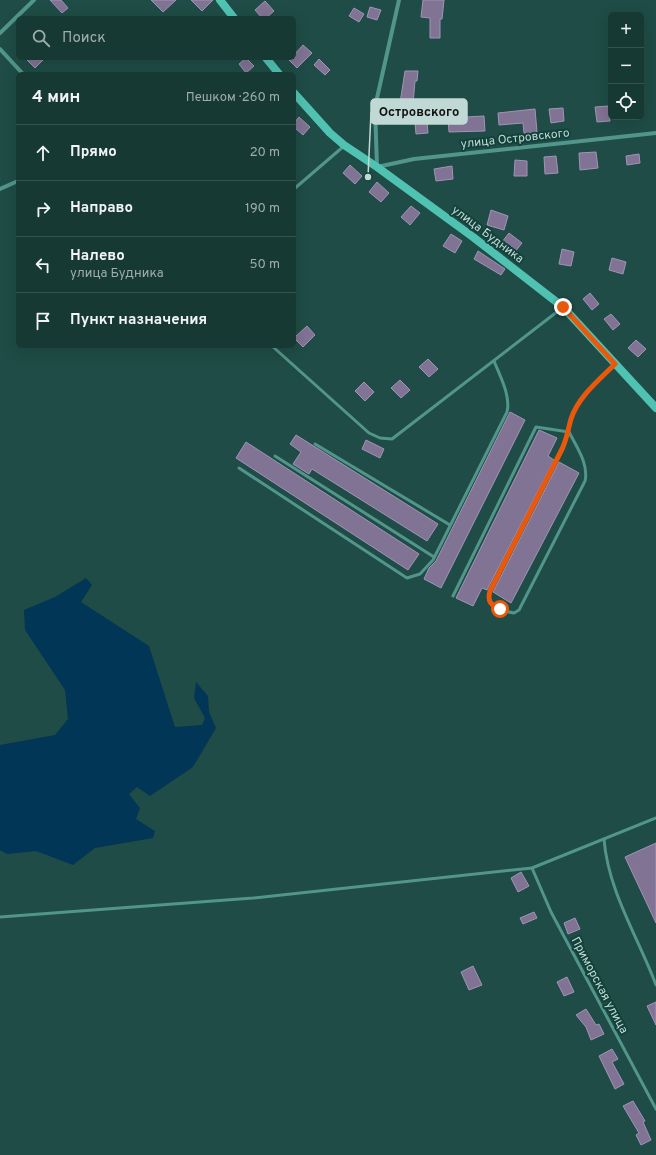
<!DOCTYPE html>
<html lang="ru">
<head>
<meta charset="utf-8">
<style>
  body { margin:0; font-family:Overpass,sans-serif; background:#244440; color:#f1f3f6 }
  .controls { position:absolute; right:12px; top:12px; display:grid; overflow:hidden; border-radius:6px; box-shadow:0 4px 16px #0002 }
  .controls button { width:36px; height:36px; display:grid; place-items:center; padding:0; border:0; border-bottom:1px solid #36534f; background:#173934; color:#f1f3f6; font:20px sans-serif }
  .stop { position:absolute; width:12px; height:12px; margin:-9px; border:3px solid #ea580c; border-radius:50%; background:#fff }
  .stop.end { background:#ea580c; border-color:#fff; box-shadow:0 1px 4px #0008 }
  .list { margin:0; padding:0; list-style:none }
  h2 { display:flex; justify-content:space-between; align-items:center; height:52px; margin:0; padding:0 16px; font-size:17px }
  h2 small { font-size:13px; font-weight:400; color:#9eacac }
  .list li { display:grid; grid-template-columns:26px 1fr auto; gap:12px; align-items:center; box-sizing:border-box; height:56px; padding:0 16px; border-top:1px solid #36534f }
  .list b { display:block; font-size:15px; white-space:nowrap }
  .list p { margin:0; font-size:13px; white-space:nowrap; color:#9eacac }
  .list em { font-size:13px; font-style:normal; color:#9eacac }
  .icon { flex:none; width:22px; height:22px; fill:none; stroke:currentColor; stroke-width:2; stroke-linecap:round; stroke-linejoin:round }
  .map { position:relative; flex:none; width:656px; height:1155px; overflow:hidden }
  .search { position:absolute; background:#173934; box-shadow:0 4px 16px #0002; left:16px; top:16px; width:280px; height:44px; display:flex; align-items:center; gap:10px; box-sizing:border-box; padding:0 14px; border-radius:6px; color:#9eacac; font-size:15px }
  .panel { position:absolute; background:#173934; box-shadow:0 4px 16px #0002; left:16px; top:72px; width:280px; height:276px; border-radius:6px }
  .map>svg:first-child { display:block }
  .water { fill:#013656 }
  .building { fill:#807393; stroke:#a194b6 }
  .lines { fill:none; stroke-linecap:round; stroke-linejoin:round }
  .lane { stroke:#52958a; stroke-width:3 }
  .street { stroke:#52958a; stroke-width:4 }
  .secondary { stroke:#50c2b2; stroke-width:8 }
  .route { stroke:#ea580c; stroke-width:5 }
  .labels { text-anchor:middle; stroke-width:4; stroke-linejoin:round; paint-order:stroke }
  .street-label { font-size:12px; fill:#c1d9d4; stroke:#12423b }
  .leader { fill:none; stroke:#c1d9d4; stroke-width:1.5 }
  .callout-dot { fill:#c1d9d4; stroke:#12423b; stroke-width:1.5 }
  .callout { fill:#c1d9d4; stroke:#c1d9d4; stroke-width:1.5 }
  .callout-label { font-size:13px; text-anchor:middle; font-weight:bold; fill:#111 }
</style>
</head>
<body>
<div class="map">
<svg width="656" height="1155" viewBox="0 0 656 1155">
  <rect width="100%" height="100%" fill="#1f4c46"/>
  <polygon class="water" points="86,578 92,585 81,602 149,646 175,727 202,725 205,718 194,698 196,682 208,696 209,712 216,728 193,767 150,796 137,787 129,794 140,808 136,819 155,831 153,838 95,848 73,865 36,851 7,854 0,850 0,745 55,735 68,719 65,690 25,630 24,610 55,597"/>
  <g class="building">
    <polygon points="50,0 61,0 68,8 62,13"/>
    <polygon points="151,0 176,0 163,12"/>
    <polygon points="191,0 213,0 202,11"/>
    <polygon points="423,0 444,0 442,19 440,19 440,38 430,38 430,18 421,17"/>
    <polygon points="265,1 274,11 266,18 262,18 255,10"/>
    <polygon points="370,7 381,10 377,20 367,17"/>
    <polygon points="354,8 364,14 359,22 349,16"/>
    <polygon points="303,45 312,53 297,68 289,60 294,58 294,55"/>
    <polygon points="25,58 45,58 35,68"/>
    <polygon points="246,58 254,66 246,73 239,64"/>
    <polygon points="319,59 330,70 325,75 314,65"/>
    <polygon points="405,71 418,71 417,81 415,81 413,104 400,103"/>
    <polygon points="608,106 610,121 597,122 595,107"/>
    <polygon points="563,108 564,121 551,123 549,109"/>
    <polygon points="535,109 537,132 524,133 523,123 499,125 498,113"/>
    <polygon points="484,116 485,131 449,132 448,118"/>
    <polygon points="299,117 310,127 303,135 294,127 294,123"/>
    <polygon points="427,121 428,133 416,134 415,122"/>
    <polygon points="596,152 598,168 580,170 579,153"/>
    <polygon points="639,154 640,163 627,165 626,156"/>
    <polygon points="556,156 558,173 545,174 544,157"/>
    <polygon points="515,160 527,161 527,176 514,176"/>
    <polygon points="350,165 362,176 355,184 343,173"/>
    <polygon points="452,166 453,179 436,181 434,169"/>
    <polygon points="377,182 389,193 381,202 369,192"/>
    <polygon points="411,206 420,213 410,225 401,217"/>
    <polygon points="491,210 508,216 504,230 487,225"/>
    <polygon points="509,233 522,243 515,252 502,242"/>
    <polygon points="451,234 462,241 455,253 443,246"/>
    <polygon points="562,249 574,252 571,266 559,264"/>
    <polygon points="478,251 505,269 501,275 474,259"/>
    <polygon points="612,258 626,262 623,274 609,270"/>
    <polygon points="590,293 599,304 592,310 583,299"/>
    <polygon points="611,314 620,324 613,330 604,319"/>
    <polygon points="307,326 315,335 303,347 294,338"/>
    <polygon points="636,340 646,349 638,357 628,348"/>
    <polygon points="428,359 438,369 429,377 419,367"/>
    <polygon points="400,380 410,390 401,398 391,388"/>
    <polygon points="364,382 374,392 365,401 355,391"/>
    <polygon points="510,412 525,420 441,588 424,579 429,568 436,561"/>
    <polygon points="539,430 557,438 548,456 554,460 487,590 482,588 473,606 456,598"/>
    <polygon points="296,435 438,524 427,541 312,469 309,474 293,464 301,452 290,444"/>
    <polygon points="366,440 384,449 380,458 362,449"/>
    <polygon points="246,442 419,554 408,570 236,458"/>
    <polygon points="559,462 579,473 511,603 493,592"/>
    <polygon points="656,843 656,923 625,857"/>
    <polygon points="521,872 529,886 518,892 511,878"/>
    <polygon points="534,912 537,918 523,924 520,918"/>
    <polygon points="575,918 580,929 568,934 564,923"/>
    <polygon points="473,966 482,985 469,990 461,972"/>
    <polygon points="567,977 574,992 564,996 557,982"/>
    <polygon points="656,1002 656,1025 647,1006"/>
    <polygon points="586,1009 596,1025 599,1024 604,1034 591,1040 586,1027 576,1015"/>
    <polygon points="612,1049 618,1059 612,1062 624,1084 615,1089 599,1056"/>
    <polygon points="633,1101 645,1121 643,1122 651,1140 641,1145 636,1135 639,1133 623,1106"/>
  </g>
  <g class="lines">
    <g class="lane">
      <polyline points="294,189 344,146"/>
      <polyline points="272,346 369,433 380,438 392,439 562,308"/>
      <polyline points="315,444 450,525"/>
      <polyline points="275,456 434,557"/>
      <path d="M239,468L407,578L420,574L433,560L507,412C511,396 500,376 494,361"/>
      <path d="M453,596L536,427L569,432C576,446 589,464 585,481L519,610L514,613C501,611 486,607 490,591L563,449C567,439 568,429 571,419C578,397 599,380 615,364"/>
      <path d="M604,839C608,891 638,937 656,985"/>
      <polyline points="532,868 551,912 656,1109"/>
      <polyline points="0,917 253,898 532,868 656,818"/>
    </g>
    <g class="street">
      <polyline points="399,0 375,107 377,167 414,159 656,133"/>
      <polyline points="0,33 34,0"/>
      <polyline points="0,49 23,74"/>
      <polyline points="0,189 18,181"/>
    </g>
    <g class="secondary">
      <polyline points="220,0 234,18"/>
      <polyline points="266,58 279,74"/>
      <polyline points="294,93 330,133 344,145 377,167 473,237 563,307 656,408"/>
    </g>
  </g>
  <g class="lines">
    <path class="route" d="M500,609C491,605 487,602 490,591L562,449C567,439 568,429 571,419C578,397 599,380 615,364L563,307"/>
  </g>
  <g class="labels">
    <g class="street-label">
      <text transform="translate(515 138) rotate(-6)" y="4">улица Островского</text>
      <text transform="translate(488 234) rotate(37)" y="4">улица Будника</text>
      <text transform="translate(600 985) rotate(62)" y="4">Приморская улица</text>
    </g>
  </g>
  <path class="leader" d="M368 177L371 112"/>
  <circle class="callout-dot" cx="368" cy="177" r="4"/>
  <rect class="callout" x="371" y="99" width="96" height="25" rx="4"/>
  <g class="callout-label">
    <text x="419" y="116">Островского</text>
  </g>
</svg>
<div class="controls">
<button>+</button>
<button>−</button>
<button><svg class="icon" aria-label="locate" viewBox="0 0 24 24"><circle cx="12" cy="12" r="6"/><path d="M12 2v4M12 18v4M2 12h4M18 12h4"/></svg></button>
</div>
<div class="stop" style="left:500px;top:609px"></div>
<div class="stop end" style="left:563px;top:307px"></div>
<div class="search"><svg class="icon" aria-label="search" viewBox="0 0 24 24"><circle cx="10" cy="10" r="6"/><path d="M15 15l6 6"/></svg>Поиск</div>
<section class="panel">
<h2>4 мин<small>Пешком · 260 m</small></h2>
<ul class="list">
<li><svg class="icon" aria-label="ahead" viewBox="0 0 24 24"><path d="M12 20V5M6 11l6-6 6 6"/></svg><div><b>Прямо</b></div><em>20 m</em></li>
<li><svg class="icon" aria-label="right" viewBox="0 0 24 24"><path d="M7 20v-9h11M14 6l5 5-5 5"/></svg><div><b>Направо</b></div><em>190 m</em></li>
<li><svg class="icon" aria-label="left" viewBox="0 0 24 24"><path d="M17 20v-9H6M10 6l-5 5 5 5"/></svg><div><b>Налево</b><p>улица Будника</p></div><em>50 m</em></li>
<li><svg class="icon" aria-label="arrive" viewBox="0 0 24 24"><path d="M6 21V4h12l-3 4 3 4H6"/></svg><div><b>Пункт назначения</b></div></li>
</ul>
</section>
</div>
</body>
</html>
